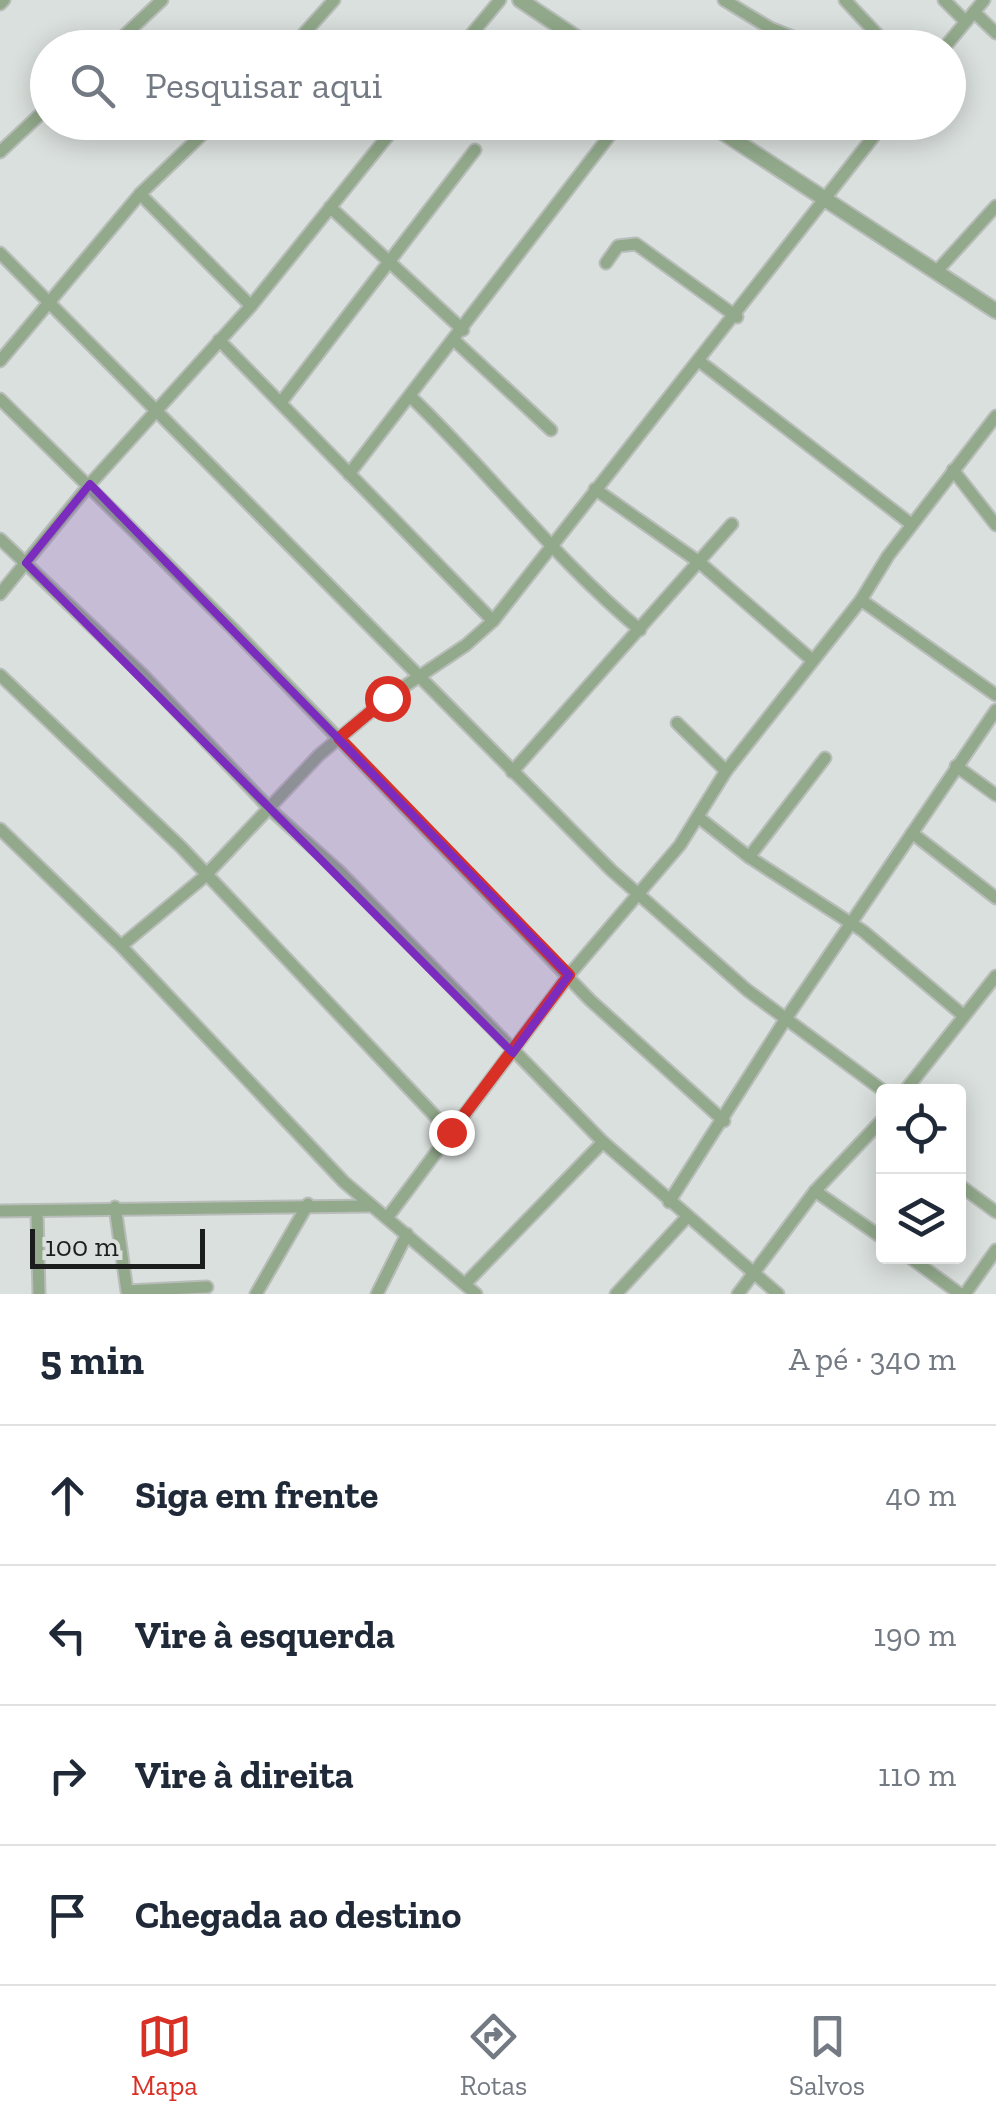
<!DOCTYPE html>
<html lang="pt">
<head>
<meta charset="utf-8">
<style>
  body { margin:0; font-family:"Zilla Slab",serif; background:#f6f6f7; color:#1f2937 }
  .controls { position:absolute; right:30px; bottom:30px; display:grid; overflow:hidden; border-radius:10px; box-shadow:0 5px 25px #0003 }
  .controls button { width:90px; height:90px; display:grid; place-items:center; padding:0; border:0; border-bottom:2px solid #e0e1e3; background:#fff; color:#1f2937; font:50px sans-serif }
  .scale { position:absolute; left:30px; bottom:25px; width:175px; box-sizing:border-box; padding-left:10px; border:5px solid #1c1e1d; border-top:0; font-size:28px; line-height:35px; white-space:nowrap; color:#1c1e1d; -webkit-text-stroke:8px #dae0dd; paint-order:stroke }
  .stop { position:absolute; width:30px; height:30px; margin:-22px; border:8px solid #d93025; border-radius:50%; background:#fff }
  .stop.end { background:#d93025; border-color:#fff; box-shadow:0 2px 10px #0008 }
  .list { margin:0; padding:0; list-style:none }
  h2 { display:flex; justify-content:space-between; align-items:center; height:130px; margin:0; padding:0 40px; font-size:42px }
  h2 small { font-size:32px; font-weight:400; color:#747a83 }
  .list li { display:grid; grid-template-columns:65px 1fr auto; gap:30px; align-items:center; box-sizing:border-box; height:140px; padding:0 40px; border-top:2px solid #e0e1e3 }
  .list b { display:block; font-size:38px; white-space:nowrap }
  .list em { font-size:32px; font-style:normal; color:#747a83 }
  .icon { flex:none; width:55px; height:55px; fill:none; stroke:currentColor; stroke-width:2; stroke-linecap:round; stroke-linejoin:round }
  .map { position:relative; flex:none; width:996px; height:1294px; overflow:hidden }
  .search { position:absolute; background:#fff; box-shadow:0 5px 25px #0003; left:30px; right:30px; top:30px; height:110px; display:flex; align-items:center; gap:25px; box-sizing:border-box; padding:0 35px; border-radius:55px; color:#747a83; font-size:38px }
  .sheet { height:690px; background:#fff }
  nav { display:flex; justify-content:space-around; align-items:center; box-sizing:border-box; height:140px; border-top:2px solid #e0e1e3; background:#fff; font-size:28px; color:#747a83 }
  nav a { display:grid; justify-items:center; gap:5px }
  nav .on { color:#d93025 }
  .map>svg:first-child { display:block }
  .lines { fill:none; stroke-linecap:round; stroke-linejoin:round }
  .minor-casing { stroke:#b8bdba; stroke-width:15 }
  .tertiary-casing { stroke:#b8bdba; stroke-width:18 }
  .minor { stroke:#92a98b; stroke-width:11 }
  .tertiary { stroke:#92a98b; stroke-width:14 }
  .route { stroke:#d93025; stroke-width:12 }
  .marked { fill:#7b2cbf; fill-opacity:0.2; stroke:#7b2cbf; stroke-width:8; stroke-linejoin:round }
</style>
</head>
<body>
<div class="map">
<svg width="996" height="1294" viewBox="0 0 996 1294">
  <rect width="100%" height="100%" fill="#dae0dd"/>
  <g class="lines">
    <defs>
      <g id="minor">
        <polyline points="724,0 770,28 821,48"/>
        <polyline points="845,0 890,48"/>
        <polyline points="944,0 965,21"/>
        <polyline points="0,4 4,0"/>
        <polyline points="974,12 996,33"/>
        <polyline points="111,48 162,0"/>
        <polyline points="291,48 334,0"/>
        <polyline points="460,48 500,0"/>
        <polyline points="944,48 984,0"/>
        <polyline points="0,152 48,107"/>
        <polyline points="140,194 251,306"/>
        <polyline points="330,207 463,330"/>
        <polyline points="0,253 611,870 747,990 885,1092"/>
        <polyline points="606,263 618,246 636,244 737,317"/>
        <polyline points="936,272 996,206"/>
        <polyline points="219,340 493,621"/>
        <polyline points="454,340 551,430"/>
        <polyline points="0,361 140,194 215,122"/>
        <polyline points="699,361 911,524"/>
        <path d="M411,397C490,473 556,560 640,630"/>
        <polyline points="0,399 233,629 590,1000 724,1121"/>
        <polyline points="282,401 475,150"/>
        <polyline points="953,470 996,525"/>
        <polyline points="349,474 620,122"/>
        <polyline points="595,489 699,562 812,660"/>
        <polyline points="0,539 143,675 272,811 339,871 603,1142 778,1294"/>
        <polyline points="0,594 90,484 251,306 399,122"/>
        <polyline points="861,600 996,695"/>
        <polyline points="0,675 181,847 451,1133"/>
        <polyline points="677,723 726,771"/>
        <polyline points="956,766 996,795"/>
        <polyline points="512,772 732,524"/>
        <polyline points="698,817 749,857 863,931 964,1016"/>
        <polyline points="0,829 121,946 344,1182 476,1294"/>
        <polyline points="912,833 996,898"/>
        <polyline points="749,857 825,758"/>
        <polyline points="121,946 204,877 319,755 387,698 466,645 493,621 885,122"/>
        <polyline points="904,1092 996,976"/>
        <polyline points="958,1184 996,1212"/>
        <polyline points="815,1191 884,1239"/>
        <polyline points="669,1202 785,1020 996,710"/>
        <polyline points="115,1207 127,1291 207,1287"/>
        <polyline points="0,1211 370,1206"/>
        <polyline points="37,1212 39,1294"/>
        <polyline points="387,1218 569,975 680,845 726,771 861,600 888,556 996,416"/>
        <polyline points="908,1256 960,1294"/>
        <polyline points="465,1284 603,1142"/>
        <polyline points="256,1294 308,1204"/>
        <polyline points="377,1294 407,1234"/>
        <polyline points="616,1294 687,1217"/>
        <polyline points="738,1294 815,1191 884,1118"/>
        <polyline points="965,1294 996,1250"/>
      </g>
      <g id="tertiary">
        <polyline points="520,0 592,48"/>
        <polyline points="707,122 996,311"/>
      </g>
    </defs>
    <use href="#minor" class="minor-casing"/>
    <use href="#tertiary" class="tertiary-casing"/>
    <use href="#minor" class="minor"/>
    <use href="#tertiary" class="tertiary"/>
  </g>
  <g class="lines">
    <polyline class="route" points="387,698 339,738 569,975 451,1132"/>
  </g>
  <path class="marked" d="M90,484L569,975L513,1053L26,563Z"/>
</svg>
<div class="controls">
<button><svg class="icon" aria-label="locate" viewBox="0 0 24 24"><circle cx="12" cy="12" r="6"/><path d="M12 2v4M12 18v4M2 12h4M18 12h4"/></svg></button>
<button><svg class="icon" aria-label="layers" viewBox="0 0 24 24"><path d="M12 4l9 5-9 5-9-5zM3 14l9 5 9-5"/></svg></button>
</div>
<div class="scale">100 m</div>
<div class="stop" style="left:387px;top:698px"></div>
<div class="stop end" style="left:451px;top:1132px"></div>
<div class="search"><svg class="icon" aria-label="search" viewBox="0 0 24 24"><circle cx="10" cy="10" r="6"/><path d="M15 15l6 6"/></svg>Pesquisar aqui</div>
</div>
<section class="sheet">
<h2>5 min<small>A pé · 340 m</small></h2>
<ul class="list">
<li><svg class="icon" aria-label="ahead" viewBox="0 0 24 24"><path d="M12 20V5M6 11l6-6 6 6"/></svg><div><b>Siga em frente</b></div><em>40 m</em></li>
<li><svg class="icon" aria-label="left" viewBox="0 0 24 24"><path d="M17 20v-9H6M10 6l-5 5 5 5"/></svg><div><b>Vire à esquerda</b></div><em>190 m</em></li>
<li><svg class="icon" aria-label="right" viewBox="0 0 24 24"><path d="M7 20v-9h11M14 6l5 5-5 5"/></svg><div><b>Vire à direita</b></div><em>110 m</em></li>
<li><svg class="icon" aria-label="arrive" viewBox="0 0 24 24"><path d="M6 21V4h12l-3 4 3 4H6"/></svg><div><b>Chegada ao destino</b></div></li>
</ul>
</section>
<nav>
<a class="on"><svg class="icon" aria-label="map" viewBox="0 0 24 24"><path d="M3 6l6-2 6 2 6-2v14l-6 2-6-2-6 2zM9 4v14M15 6v14"/></svg>Mapa</a>
<a><svg class="icon" aria-label="directions" viewBox="0 0 24 24"><path d="M12 3l9 9-9 9-9-9zM9 14v-3h6M13 9l2 2-2 2"/></svg>Rotas</a>
<a><svg class="icon" aria-label="saved" viewBox="0 0 24 24"><path d="M7 4h10v16l-5-4-5 4z"/></svg>Salvos</a>
</nav>
</body>
</html>
